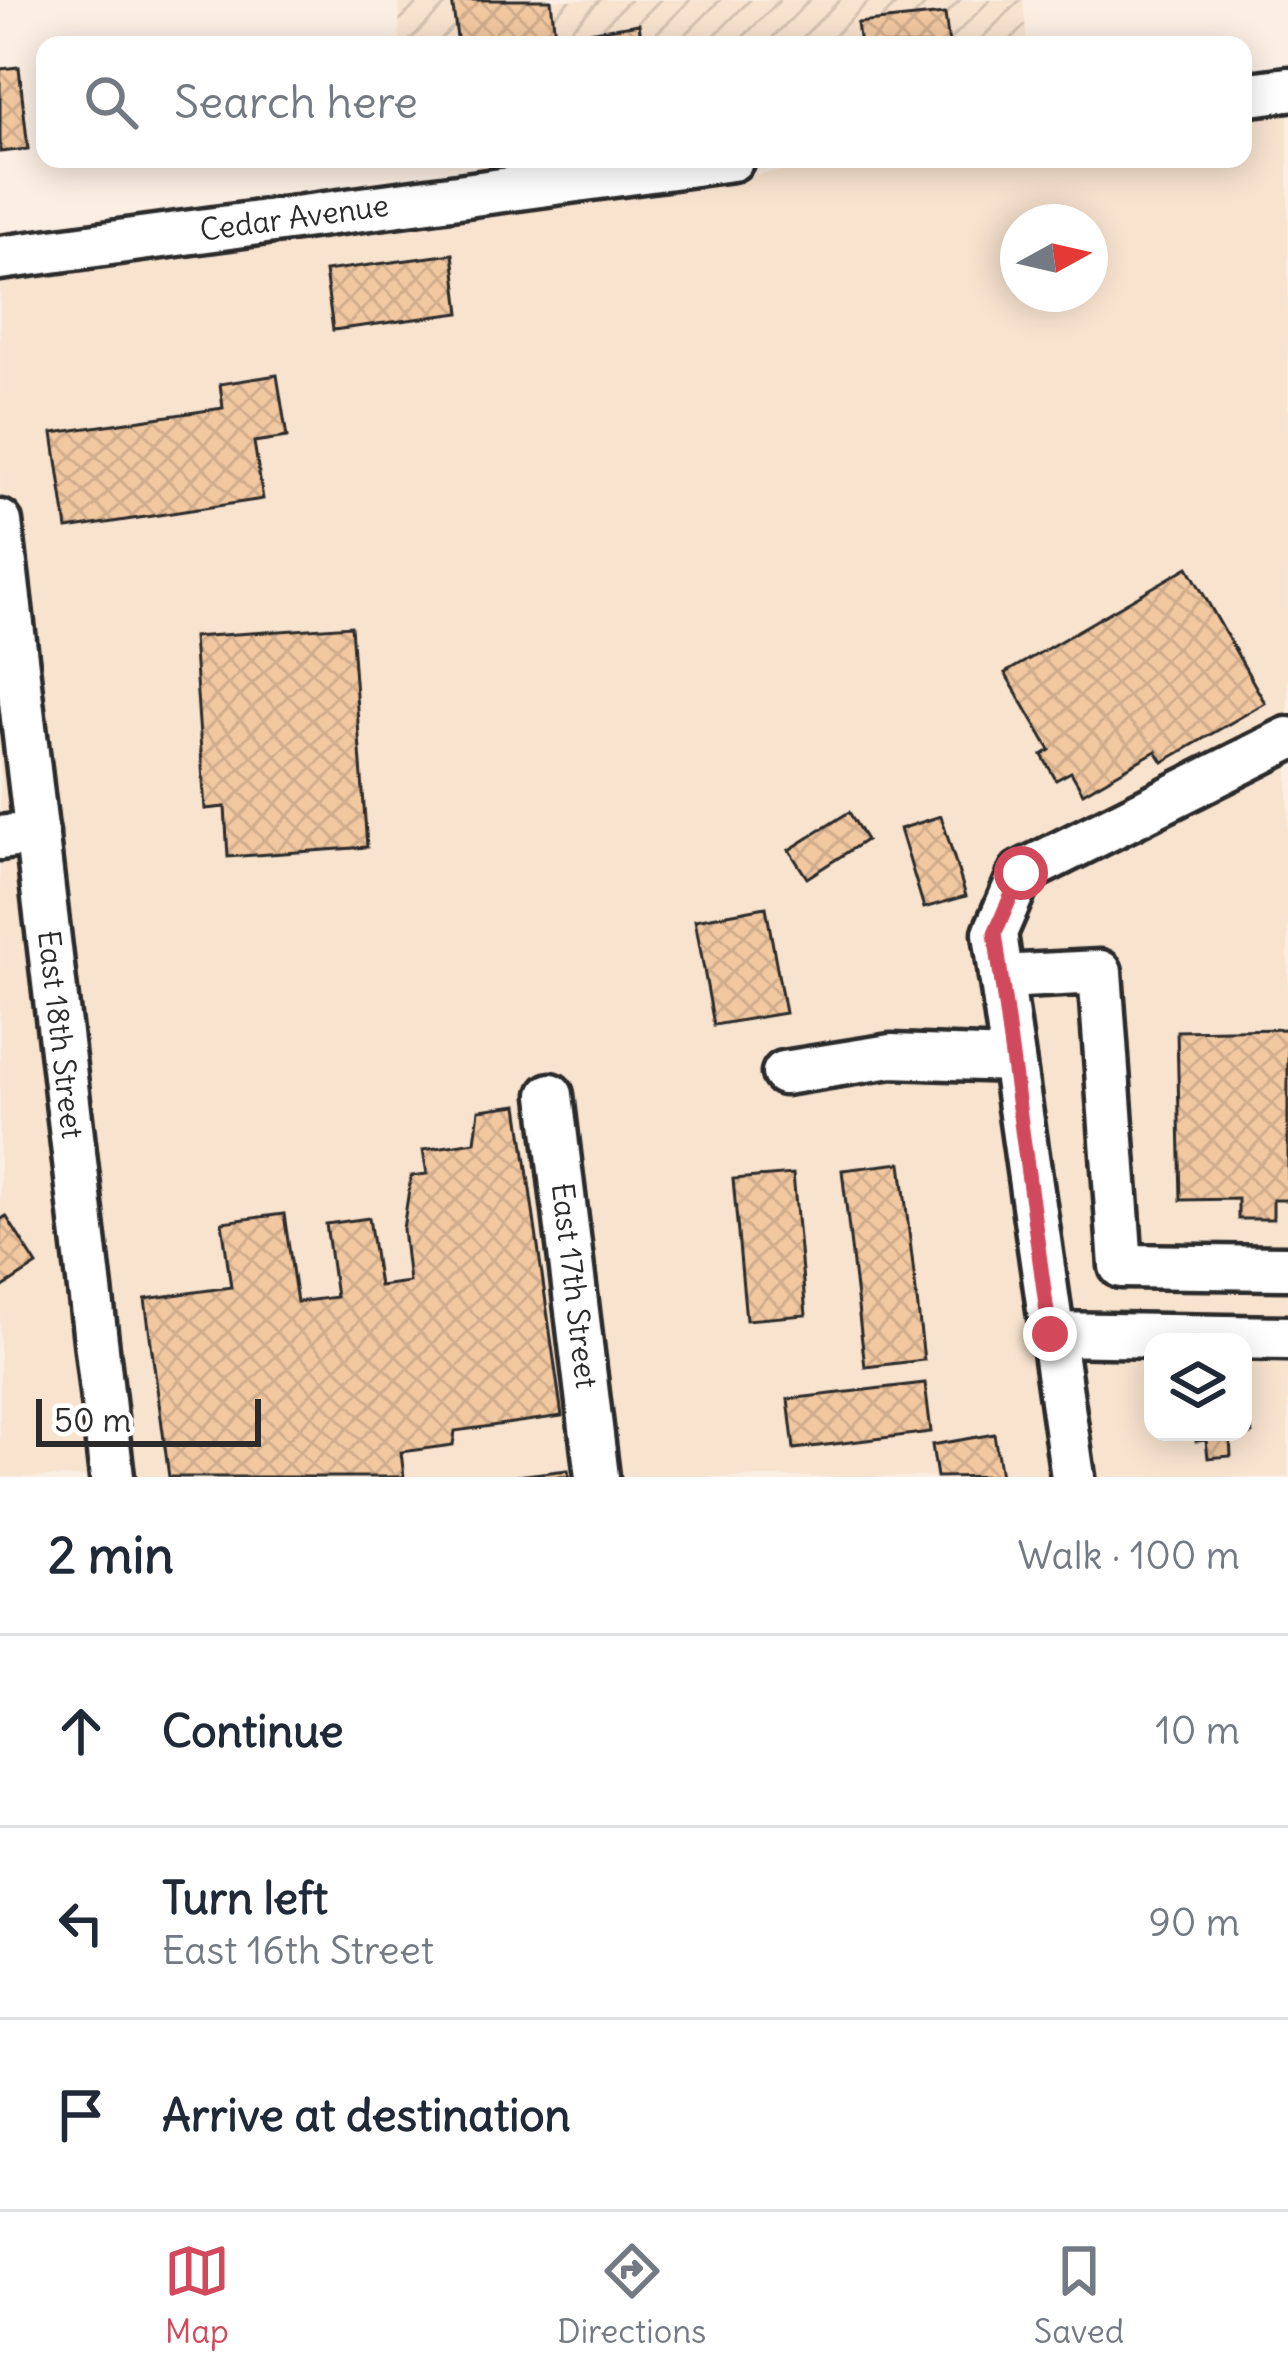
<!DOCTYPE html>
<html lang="en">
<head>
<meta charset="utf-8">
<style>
  body { margin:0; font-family:Delius,sans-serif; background:#f2f2f3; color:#1f2937 }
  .controls { position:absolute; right:36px; bottom:36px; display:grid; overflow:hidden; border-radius:24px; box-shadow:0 6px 30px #0003 }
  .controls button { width:108px; height:108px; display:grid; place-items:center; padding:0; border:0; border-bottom:3px solid #e0e1e3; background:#fff; color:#1f2937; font:60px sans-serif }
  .compass { position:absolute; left:1000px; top:204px; width:108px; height:108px; border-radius:50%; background:#fff; box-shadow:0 6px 30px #0003; rotate:82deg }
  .scale { position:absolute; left:36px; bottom:30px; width:225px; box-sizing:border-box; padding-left:12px; border:6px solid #2b2b2b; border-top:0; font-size:33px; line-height:42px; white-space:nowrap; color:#2b2b2b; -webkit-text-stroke:9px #fff; paint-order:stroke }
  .stop { position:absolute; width:36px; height:36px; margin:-27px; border:9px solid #d1495b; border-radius:50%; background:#fff }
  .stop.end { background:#d1495b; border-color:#fff; box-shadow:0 3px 12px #0008 }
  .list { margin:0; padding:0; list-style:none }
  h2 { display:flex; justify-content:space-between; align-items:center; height:156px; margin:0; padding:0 48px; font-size:51px }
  h2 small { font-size:39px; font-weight:400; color:#747a83 }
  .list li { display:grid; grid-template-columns:78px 1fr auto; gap:36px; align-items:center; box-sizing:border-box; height:192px; padding:0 48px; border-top:3px solid #e0e1e3 }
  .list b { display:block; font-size:45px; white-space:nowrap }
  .list p { margin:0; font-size:39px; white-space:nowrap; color:#747a83 }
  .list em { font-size:39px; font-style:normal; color:#747a83 }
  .icon { flex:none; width:66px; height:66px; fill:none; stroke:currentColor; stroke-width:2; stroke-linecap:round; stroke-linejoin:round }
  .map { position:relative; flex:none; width:1288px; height:1477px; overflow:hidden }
  .search { position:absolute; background:#fff; box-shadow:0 6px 30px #0003; left:36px; right:36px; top:36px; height:132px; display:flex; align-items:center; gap:30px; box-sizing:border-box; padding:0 42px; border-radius:24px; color:#747a83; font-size:45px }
  .sheet { height:732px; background:#fff }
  nav { display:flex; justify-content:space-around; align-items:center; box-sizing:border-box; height:168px; border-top:3px solid #e0e1e3; background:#fff; font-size:33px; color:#747a83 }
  nav a { display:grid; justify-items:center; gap:6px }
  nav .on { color:#d1495b }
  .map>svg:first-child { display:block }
  .built { fill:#f8e3cf; fill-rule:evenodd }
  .industrial { fill:url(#industrial-furrows) }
  .building { fill:url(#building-cross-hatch); stroke:#2b2b2b; stroke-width:3 }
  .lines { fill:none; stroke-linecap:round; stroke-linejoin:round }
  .minor-casing { stroke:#2b2b2b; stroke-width:51 }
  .minor { stroke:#fff; stroke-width:42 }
  .route { stroke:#d1495b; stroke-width:15 }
  .labels { text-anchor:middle; stroke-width:9; stroke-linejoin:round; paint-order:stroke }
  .street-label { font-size:30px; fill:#2b2b2b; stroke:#fff }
</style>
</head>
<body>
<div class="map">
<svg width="1288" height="1477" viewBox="0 0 1288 1477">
  <defs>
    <pattern id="industrial-furrows" width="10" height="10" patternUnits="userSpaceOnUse" patternTransform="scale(3)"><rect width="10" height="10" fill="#f8e3cf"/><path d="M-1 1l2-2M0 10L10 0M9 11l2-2" fill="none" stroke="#d5c3b2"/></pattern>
    <pattern id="building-cross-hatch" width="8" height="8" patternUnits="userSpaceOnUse" patternTransform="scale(3)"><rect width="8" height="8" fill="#f2c8a1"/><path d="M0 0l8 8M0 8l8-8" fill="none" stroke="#d0ac8b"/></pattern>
  </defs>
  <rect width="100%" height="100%" fill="#fbeee3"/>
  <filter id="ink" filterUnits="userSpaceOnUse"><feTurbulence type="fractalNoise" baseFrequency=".00833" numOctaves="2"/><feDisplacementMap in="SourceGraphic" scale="24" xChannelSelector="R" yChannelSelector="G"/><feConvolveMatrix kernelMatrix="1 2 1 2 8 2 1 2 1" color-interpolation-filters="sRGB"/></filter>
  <g filter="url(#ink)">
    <path class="built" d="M1288,110V1477H0V266L881,159H1243V115ZM1018,222H1090V294H1018ZM1153,1342H1243V1432H1153Z"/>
    <polygon class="industrial" points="399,0 1023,0 1027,45 400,45"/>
    <g class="building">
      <polygon points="452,0 551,0 556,45 458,45"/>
      <polygon points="945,14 949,45 860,45 857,23"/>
      <polygon points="639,24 642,45 577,45 575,34"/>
      <polygon points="19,67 28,149 0,152 0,69"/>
      <polygon points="453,254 460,313 333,330 325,271"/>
      <polygon points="277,375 287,437 254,442 263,499 67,529 53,433 223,408 220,384"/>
      <polygon points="1188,567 1265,703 1163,762 1156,751 1083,793 1071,772 1056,780 1042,755 1050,750 1005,673"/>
      <polygon points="351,626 367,847 228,857 225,807 205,809 193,637"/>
      <polygon points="849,812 866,840 807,878 789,850"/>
      <polygon points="941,816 966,896 924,908 900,829"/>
      <polygon points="766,907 785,1013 714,1025 695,920"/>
      <polygon points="1288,1029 1288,1200 1273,1200 1273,1219 1238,1219 1238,1199 1181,1200 1177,1031"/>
      <polygon points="518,1105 562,1416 455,1431 453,1445 401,1452 404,1477 169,1477 145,1299 231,1287 222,1222 284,1214 297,1302 336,1297 326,1224 369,1218 379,1286 409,1282 403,1229 411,1176 427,1174 423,1150 475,1142 479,1110"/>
      <polygon points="901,1163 924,1360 865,1367 842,1170"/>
      <polygon points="793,1174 806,1315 746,1320 733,1179"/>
      <polygon points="6,1216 37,1265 0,1289 0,1220"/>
      <polygon points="925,1383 931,1432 794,1449 788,1399"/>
      <polygon points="1243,1391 1247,1391 1252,1434 1230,1437 1231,1456 1208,1458 1206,1440 1196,1441 1195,1432 1243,1432"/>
      <polygon points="994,1434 1001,1476 937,1477 932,1445"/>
      <polygon points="568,1470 569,1477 508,1477"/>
    </g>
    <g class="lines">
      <defs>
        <g id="minor">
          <polyline points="1243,95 1288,89"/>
          <path id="s1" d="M0,258L732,159"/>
          <path id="s2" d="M0,522L112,1477"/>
          <polyline points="0,838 37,833"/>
          <polyline points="1001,977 1100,972 1121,1266 1288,1268"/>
          <polyline points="784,1073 891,1056 1013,1060"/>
          <path id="s3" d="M551,1095L597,1477"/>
          <polyline points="1050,1334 1288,1338"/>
          <polyline points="1073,1477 995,933 1021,873 1288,739"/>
        </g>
      </defs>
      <use href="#minor" class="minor-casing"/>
      <use href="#minor" class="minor"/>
    </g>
  </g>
  <g class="lines" filter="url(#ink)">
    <polyline class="route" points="1021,873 995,933 1050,1334"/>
  </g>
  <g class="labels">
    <g class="street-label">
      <text dy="10" stroke="none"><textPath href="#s1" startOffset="297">Cedar Avenue</textPath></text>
      <text dy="10" stroke="none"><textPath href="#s2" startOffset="516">East 18th Street</textPath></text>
      <text dy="10" stroke="none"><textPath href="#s3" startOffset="192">East 17th Street</textPath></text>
    </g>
  </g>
</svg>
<div class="controls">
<button><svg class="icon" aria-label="layers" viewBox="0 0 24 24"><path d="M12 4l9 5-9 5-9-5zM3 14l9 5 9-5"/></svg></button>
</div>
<svg class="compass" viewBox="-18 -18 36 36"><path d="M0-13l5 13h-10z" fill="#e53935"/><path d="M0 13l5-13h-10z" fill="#747a83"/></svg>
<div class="scale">50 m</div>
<div class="stop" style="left:1021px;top:873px"></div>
<div class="stop end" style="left:1050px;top:1334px"></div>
<div class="search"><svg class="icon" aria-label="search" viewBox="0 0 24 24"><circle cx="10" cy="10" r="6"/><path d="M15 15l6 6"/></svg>Search here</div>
</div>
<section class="sheet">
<h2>2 min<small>Walk · 100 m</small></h2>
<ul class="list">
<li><svg class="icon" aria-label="ahead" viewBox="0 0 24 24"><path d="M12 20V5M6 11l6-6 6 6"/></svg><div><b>Continue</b></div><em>10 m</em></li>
<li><svg class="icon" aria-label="left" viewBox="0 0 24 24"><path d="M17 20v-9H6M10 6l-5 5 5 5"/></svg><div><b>Turn left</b><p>East 16th Street</p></div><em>90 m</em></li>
<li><svg class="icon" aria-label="arrive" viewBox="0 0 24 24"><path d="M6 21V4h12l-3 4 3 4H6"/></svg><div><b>Arrive at destination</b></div></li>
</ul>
</section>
<nav>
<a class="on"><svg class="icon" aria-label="map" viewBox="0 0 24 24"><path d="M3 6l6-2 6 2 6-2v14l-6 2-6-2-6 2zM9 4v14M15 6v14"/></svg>Map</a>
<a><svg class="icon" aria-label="directions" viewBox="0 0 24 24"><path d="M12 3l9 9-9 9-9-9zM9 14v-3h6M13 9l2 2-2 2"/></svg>Directions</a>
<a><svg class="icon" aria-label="saved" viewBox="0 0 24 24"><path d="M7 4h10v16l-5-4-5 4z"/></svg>Saved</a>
</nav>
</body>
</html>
